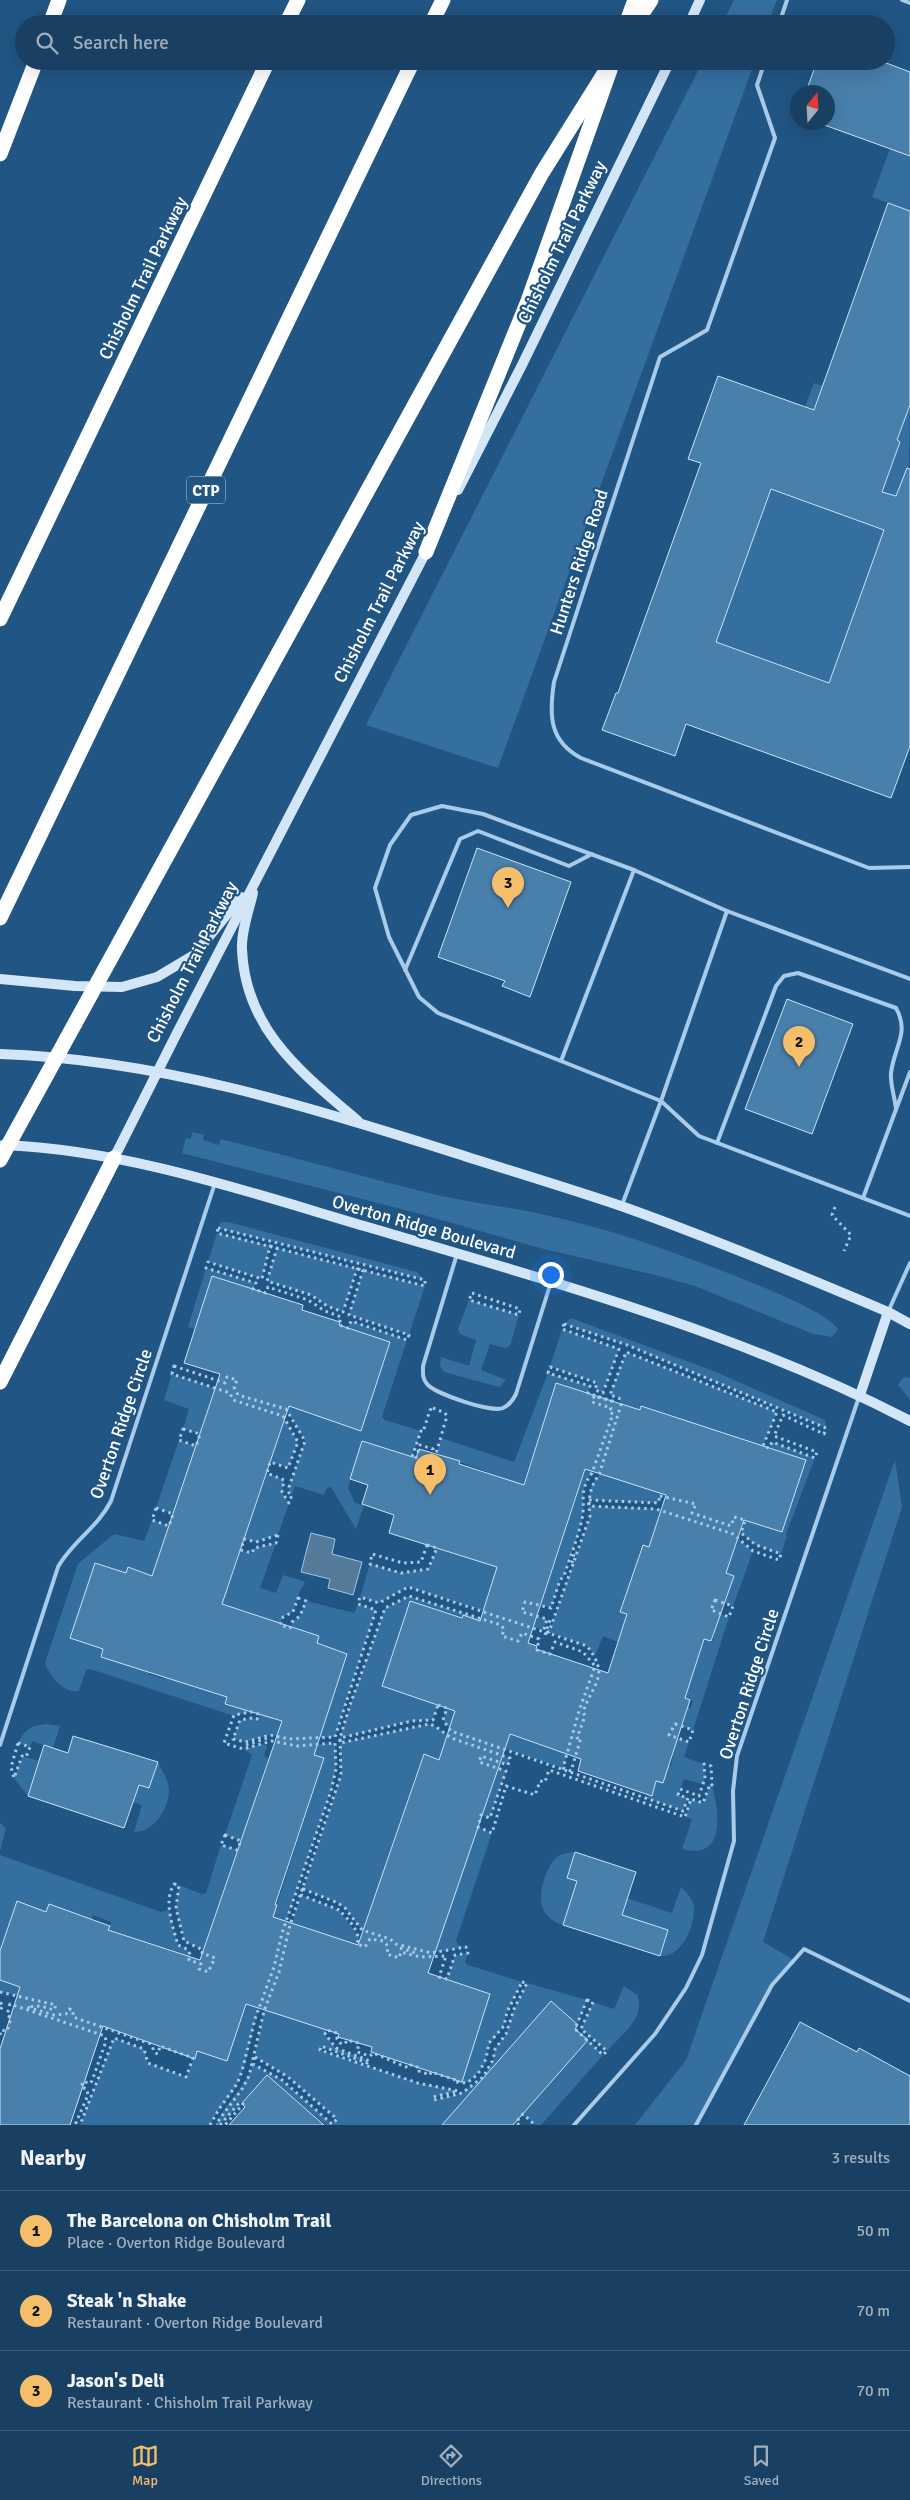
<!DOCTYPE html>
<html lang="en">
<head>
<meta charset="utf-8">
<style>
  body { margin:0; font-family:Signika,sans-serif; background:#224768; color:#f1f3f6 }
  .compass { position:absolute; left:790px; top:85px; width:45px; height:45px; border-radius:50%; background:#194062; box-shadow:0 5px 20px #0002; rotate:18deg }
  .you { position:absolute; left:550px; top:1274px; width:18px; height:18px; margin:-12px; border:4px solid #fff; border-radius:50%; background:#1a73e8; box-shadow:0 0 0 8px #1a73e833 }
  .badge { display:grid; place-items:center; width:32px; height:32px; border-radius:50%; background:#f5bf69; color:#111; font-size:16px; font-weight:700 }
  .pin { position:absolute; translate:-50% -41px; filter:drop-shadow(0 1px 2px #0008) }
  .pin::after { content:''; position:absolute; top:26px; width:18px; height:15px; background:inherit; clip-path:polygon(0 0,100% 0,50% 100%) }
  .list { margin:0; padding:0; list-style:none }
  h2 { display:flex; justify-content:space-between; align-items:center; height:65px; margin:0; padding:0 20px; font-size:21px }
  h2 small { font-size:16px; font-weight:400; color:#9fafbe }
  .list li { display:grid; grid-template-columns:32px 1fr auto; gap:15px; align-items:center; box-sizing:border-box; height:80px; padding:0 20px; border-top:1px solid #375977 }
  .list b { display:block; font-size:19px; white-space:nowrap }
  .list p { margin:0; font-size:16px; white-space:nowrap; color:#9fafbe }
  .list em { font-size:16px; font-style:normal; color:#9fafbe }
  .icon { flex:none; width:28px; height:28px; fill:none; stroke:currentColor; stroke-width:2; stroke-linecap:round; stroke-linejoin:round }
  .map { position:relative; flex:none; width:910px; height:2125px; overflow:hidden }
  .search { position:absolute; background:#194062; box-shadow:0 5px 20px #0002; left:15px; right:15px; top:15px; height:55px; display:flex; align-items:center; gap:12px; box-sizing:border-box; padding:0 18px; border-radius:28px; color:#9fafbe; font-size:19px }
  .sheet { height:305px; background:#194062 }
  nav { display:flex; justify-content:space-around; align-items:center; box-sizing:border-box; height:70px; border-top:1px solid #375977; background:#194062; font-size:14px; color:#9fafbe }
  nav a { display:grid; justify-items:center; gap:2px }
  nav .on { color:#f5bf69 }
  .map>svg:first-child { display:block }
  .green { fill:#356fa0 }
  .water { fill:#557b9b; stroke:#9cc8ea }
  .building { fill:#497fab; stroke:#cce3f6; fill-rule:evenodd }
  .lines { fill:none; stroke-linecap:round; stroke-linejoin:round }
  .path { stroke:#a8cbe9; stroke-width:3; stroke-dasharray:2.5 4; stroke-linecap:butt }
  .lane { stroke:#a8cbe9; stroke-width:4 }
  .secondary { stroke:#d3e6f7; stroke-width:10 }
  .highway { stroke:#fff; stroke-width:15 }
  .highway-bridge { stroke:#fff; stroke-width:15 }
  .labels { text-anchor:middle; stroke-width:4.5; stroke-linejoin:round; paint-order:stroke }
  .shield { fill:#215583; stroke:#bcccda; stroke-width:1 }
  .shield-label { font-size:16px; font-weight:bold; fill:#fff }
  .street-label { font-size:18px; fill:#fff; stroke:#215583 }
</style>
</head>
<body>
<div class="map">
<svg width="910" height="2125" viewBox="0 0 910 2125">
  <rect width="100%" height="100%" fill="#215583"/>
  <g class="green">
    <polygon points="734,0 777,0 768,24 722,24"/>
    <polygon points="703,61 755,61 498,768 366,725"/>
    <polygon points="890,149 910,156 910,211 872,197"/>
    <polygon points="814,383 906,416 910,406 905,710 716,642 771,489 871,524 900,442 805,407"/>
    <path d="M193,1132L204,1135L203,1140L219,1145L221,1139C293,1157 365,1177 437,1195C471,1203 507,1206 541,1214C568,1220 595,1227 622,1235C653,1245 830,1306 838,1330L832,1337L813,1334L695,1286L655,1275L540,1248L413,1212L182,1153L186,1138L190,1139Z"/>
    <polygon points="221,1222 228,1222 417,1272 425,1280 218,1228"/>
    <polygon points="217,1233 270,1246 262,1279 208,1262"/>
    <polygon points="277,1248 357,1269 343,1312 327,1306 311,1295 267,1281"/>
    <polygon points="206,1268 256,1283 253,1289 212,1276 195,1329 188,1327"/>
    <polygon points="363,1270 425,1286 409,1335 349,1315"/>
    <polygon points="469,1300 519,1315 510,1346 505,1348 490,1344 481,1370 506,1380 499,1387 444,1372 440,1366 441,1357 469,1366 476,1340 460,1334 458,1329"/>
    <polygon points="571,1318 716,1372 825,1420 826,1428 627,1345 564,1324"/>
    <polygon points="351,1321 407,1340 382,1417 385,1420 421,1431 412,1457 362,1442 348,1488 355,1503 364,1505 356,1529 331,1487 327,1488 324,1495 295,1486 292,1495 289,1493 289,1487 305,1441 286,1409 237,1380 361,1430 390,1342 348,1328"/>
    <polygon points="562,1329 619,1349 603,1393 595,1390 597,1383 550,1367"/>
    <polygon points="626,1352 777,1412 763,1446 641,1406 617,1479 661,1493 658,1503 588,1500 592,1484 599,1475 621,1405 619,1398 610,1395"/>
    <polygon points="548,1373 590,1386 588,1393 556,1383 488,1594 522,1612 547,1619 544,1630 408,1587 379,1603 360,1597 370,1564 401,1573 428,1569 437,1548 481,1540 501,1477 441,1455 433,1463 441,1438 514,1462"/>
    <polygon points="172,1374 230,1393 283,1416 298,1442 288,1468 270,1462 284,1422 212,1397 200,1434 183,1429 189,1409 164,1400"/>
    <polygon points="904,1377 910,1378 910,1399 898,1385"/>
    <path d="M613,1414L592,1473C578,1492 586,1500 582,1519C578,1538 570,1557 564,1576L560,1580L551,1608L541,1605L602,1419Z"/>
    <polygon points="179,1440 196,1446 173,1514 156,1508"/>
    <polygon points="772,1442 815,1458 786,1534 787,1536 781,1554 756,1545 741,1533 745,1520 782,1532 806,1460 769,1448"/>
    <polygon points="895,1460 902,1507 763,1942 794,1960 772,1985 696,2125 635,2125 686,2060"/>
    <polygon points="267,1473 284,1480 282,1492 289,1503 278,1535 256,1542 244,1539"/>
    <polygon points="589,1506 656,1509 733,1534 753,1551 733,1606 719,1602 734,1576 726,1573 736,1542 659,1516 649,1547 642,1545 636,1564 645,1567 627,1607 622,1605 620,1611 627,1614 618,1642 603,1636 595,1656 587,1646 549,1632 590,1517"/>
    <path d="M152,1520L169,1526L156,1564L228,1588L241,1550L252,1553L254,1548L276,1543L260,1588L276,1593L283,1575L303,1581L305,1583L300,1591L293,1612L283,1617L280,1625L258,1622L260,1616L145,1579L147,1574L129,1567L126,1573L95,1563L71,1638L103,1649L101,1657L151,1665L148,1674L165,1679L167,1671L227,1697L225,1704L242,1709L244,1702L251,1712L234,1716L90,1669L86,1670L79,1691C64,1694 49,1675 45,1663L78,1564L114,1534L144,1541Z"/>
    <polygon points="409,1596 501,1625 502,1628 410,1602 382,1686 438,1705 433,1720 412,1721 340,1738 350,1705 385,1608"/>
    <polygon points="306,1601 354,1613 358,1604 376,1610 335,1737 289,1739 270,1735 245,1742 233,1739 240,1720 252,1718 257,1719 259,1714 265,1716 266,1711 274,1716 273,1719 289,1725 323,1728 347,1654 317,1643 319,1636 290,1628 292,1622 300,1616"/>
    <polygon points="713,1611 729,1617 693,1730 675,1724 678,1716 685,1718 688,1707 691,1708 693,1701 685,1698 704,1639 712,1642 714,1635 709,1633"/>
    <polygon points="447,1708 508,1734 560,1752 573,1712 568,1752 563,1768 451,1731 443,1720"/>
    <path d="M48,1724L60,1726L50,1757L149,1788L158,1762C161,1769 166,1776 168,1784C173,1803 155,1833 134,1832L142,1805L36,1771L28,1796L14,1778L22,1756L43,1762L49,1747L32,1741L30,1747L18,1743C25,1729 32,1725 48,1724Z"/>
    <polygon points="429,1724 435,1726 451,1738 510,1758 508,1765 445,1741 439,1760 423,1755 367,1919 438,1943 478,1827 492,1833 456,1941 458,1945 466,1947 431,1953 362,1930 345,1908 338,1903 303,1889 341,1776 340,1743"/>
    <polygon points="672,1736 689,1742 684,1757 704,1764 705,1778 703,1784 684,1779 678,1795 688,1798 683,1811 646,1798 648,1794 652,1795 662,1764 671,1766 674,1749 670,1747"/>
    <path d="M335,1743L336,1769L331,1791C305,1866 278,1941 256,2018C249,2040 248,2063 237,2084C230,2099 217,2109 210,2125H80L114,2038L144,2049L148,2063L186,2077L197,2051L226,2061L324,1759L296,1749L297,1746Z"/>
    <polygon points="262,1744 267,1746 264,1756 268,1758 241,1841 225,1835 252,1755 243,1749"/>
    <polygon points="479,1762 506,1771 490,1818 481,1815"/>
    <path d="M710,1784L712,1785C719,1811 727,1861 682,1849L692,1819L685,1817L691,1799L703,1803Z"/>
    <polygon points="0,1823 6,1828 0,1851"/>
    <polygon points="221,1845 237,1850 203,1950 184,1941 176,1908 179,1885 202,1894 206,1893"/>
    <path d="M575,1852L567,1878L672,1913L681,1887C686,1892 691,1897 693,1903C698,1921 682,1959 660,1956L668,1930L572,1899L563,1925C537,1917 538,1895 546,1874C549,1867 553,1859 560,1855C564,1853 570,1852 575,1852Z"/>
    <polygon points="0,1855 161,1912 169,1910 178,1945 187,1949 190,1954 189,1960 178,1962 181,1953 166,1948 163,1957 108,1930 111,1922 93,1915 91,1923 49,1904 46,1912 17,1902 0,1951"/>
    <path d="M301,1895L339,1910L359,1937L357,1944L311,1930L284,2016L327,2030L325,2034L336,2048L370,2061L367,2063L321,2047L320,2050L418,2083L458,2091L433,2098L434,2100L462,2093L483,2077L493,2060L495,2049L506,2034L514,2009L527,1983L587,2000L578,2025L551,2001L442,2125H326L267,2075L220,2125H217L216,2124C227,2100 243,2092 253,2064L282,2080L332,2124L337,2119L288,2077L255,2057L264,2011Z"/>
    <polygon points="468,1953 465,1962 468,1965 522,1982 507,2012 504,2026 488,2047 485,2063 475,2077 464,2084 455,2082 456,2080 462,2082 490,1994 447,1979 455,1955"/>
    <polygon points="0,1980 20,1987 21,1996 0,1992"/>
    <path d="M624,1986L637,1995C647,2017 620,2036 607,2051L581,2029L593,2002L614,2009Z"/>
    <polygon points="588,2040 603,2055 541,2125 535,2125 523,2114"/>
  </g>
  <polygon class="water" points="311,1533 335,1539 332,1554 362,1562 353,1595 328,1588 330,1579 301,1572"/>
  <g class="building">
    <polygon points="817,61 881,61 910,72 910,156 816,122 828,122 828,92 806,92"/>
    <path d="M888,203L910,211V405L897,440L900,442L882,492L896,496L907,468L910,469V746L891,798L686,724L675,756L602,730L616,693H618L701,463L688,459L718,376L814,410ZM771,489L884,530L829,683L716,642Z"/>
    <polygon points="477,848 571,882 530,997 502,986 505,981 438,957"/>
    <polygon points="787,999 853,1024 812,1134 745,1109"/>
    <path d="M212,1276L303,1305L302,1310L340,1322L339,1325L390,1342L361,1431L289,1406L222,1604L319,1636L317,1643L347,1654L314,1755L324,1758L275,1905H277L273,1917L358,1945L424,1754L439,1760L455,1711L382,1686L410,1601L462,1618L463,1615L480,1621L497,1567L389,1533L394,1515L362,1504L368,1485L350,1479L362,1441L416,1458L419,1449L460,1461L459,1464L524,1485L556,1383L640,1410L641,1406L806,1460L782,1532L744,1520L726,1573L734,1576L711,1641L704,1639L685,1698L690,1700L663,1783L656,1781L652,1796L578,1771L581,1759L510,1734L428,1973L490,1994L462,2082L371,2052L372,2047L338,2037L339,2034L246,2004L227,2061L197,2051L195,2059L103,2026L70,2125H0V2049L20,1987L0,1980V1951L17,1901L46,1912L49,1904L110,1926L108,1930L200,1960L282,1721L225,1704L227,1697L101,1657L103,1649L70,1638L95,1563L126,1573L128,1567L152,1576L220,1374L184,1363ZM585,1469L666,1495L649,1547L643,1545L620,1612L627,1614L608,1673L536,1649L537,1646L528,1643Z"/>
    <polygon points="73,1736 158,1762 149,1788 139,1785 124,1828 28,1796 44,1745 68,1753"/>
    <polygon points="575,1852 636,1872 622,1915 668,1930 660,1956 563,1925 577,1881 567,1878"/>
    <polygon points="551,2001 578,2025 575,2029 588,2040 513,2125 442,2125"/>
    <polygon points="800,2022 857,2052 859,2048 910,2076 910,2125 744,2125"/>
    <polygon points="267,2075 324,2125 229,2125 245,2107 242,2103"/>
  </g>
  <g class="lines">
    <g class="path">
      <polyline points="835,1207 832,1215 851,1235 844,1251"/>
      <polygon points="218,1228 425,1280 425,1286 217,1233"/>
      <polygon points="270,1246 277,1248 267,1281 311,1295 327,1306 343,1312 357,1269 363,1270 349,1315 409,1335 407,1340 351,1321 348,1328 339,1325 341,1317 325,1311 308,1300 268,1287 266,1293 253,1289 256,1283 206,1268 208,1262 262,1279"/>
      <polygon points="472,1293 520,1309 519,1315 469,1300"/>
      <path d="M564,1324L627,1345L826,1428L824,1434L783,1415L774,1436L817,1452L815,1458L772,1442L769,1448L763,1446L777,1412L626,1352L610,1395L619,1398L621,1405L599,1475C589,1488 588,1501 590,1516L549,1632L544,1630L547,1619L522,1612L525,1602L551,1608L560,1580L564,1576C570,1557 578,1538 582,1519C586,1500 578,1492 592,1473L613,1414L609,1412L611,1408L592,1402L594,1396L615,1402L588,1393L590,1386L548,1373L550,1367L597,1383L595,1390L603,1393L619,1349L562,1329Z"/>
      <polygon points="174,1366 225,1383 227,1377 237,1380 234,1387 238,1395 286,1409 305,1441 289,1487 289,1493 292,1495 289,1503 282,1492 284,1480 267,1473 270,1462 288,1468 298,1442 283,1416 233,1400 230,1393 172,1374"/>
      <polygon points="433,1408 445,1413 447,1416 433,1464 429,1463 433,1449 420,1445 416,1458 412,1457 421,1431 423,1432 430,1410"/>
      <polygon points="183,1429 200,1434 196,1446 179,1440"/>
      <polygon points="660,1496 696,1504 692,1513 731,1526 734,1517 745,1520 741,1533 756,1545 781,1554 779,1560 753,1551 733,1534 656,1509 589,1506 588,1500 658,1503"/>
      <polygon points="156,1508 173,1514 169,1526 152,1520"/>
      <polygon points="278,1535 276,1543 254,1548 252,1553 241,1550 244,1539 256,1542"/>
      <polygon points="427,1545 437,1548 428,1569 401,1573 370,1564 372,1554 403,1563 421,1562"/>
      <polyline points="572,1563 575,1550"/>
      <polygon points="298,1598 306,1601 300,1616 292,1622 290,1628 280,1625 283,1617 293,1612"/>
      <polygon points="715,1600 733,1606 729,1617 711,1610"/>
      <polyline points="545,1635 551,1617"/>
      <polygon points="438,1705 447,1708 443,1720 451,1731 683,1811 688,1798 678,1795 680,1789 699,1796 705,1778 704,1764 711,1766 712,1785 710,1784 703,1803 691,1799 685,1817 549,1770 545,1782 540,1781 535,1795 506,1786 492,1833 478,1827 481,1815 490,1818 506,1771 479,1762 481,1756 508,1765 510,1758 451,1738 435,1726 429,1724 340,1743 340,1738 412,1721 433,1720"/>
      <polygon points="675,1724 693,1730 689,1742 669,1735"/>
      <polygon points="18,1743 30,1747 26,1757 22,1756 14,1778 11,1767"/>
      <polyline points="246,1745 268,1738"/>
      <polygon points="225,1835 241,1841 237,1850 221,1845"/>
      <path d="M174,1884L179,1885L176,1908L184,1941L203,1950L202,1953L215,1958L208,1972L199,1969L201,1964L189,1960L190,1954L187,1949L178,1945C173,1926 163,1902 174,1884Z"/>
      <path d="M303,1889L338,1903L345,1908L362,1930L390,1939L396,1944L431,1953L466,1947L468,1953L455,1955L447,1979L439,1977L446,1956L420,1957L401,1952L399,1958L387,1954L388,1946L383,1941L370,1939L365,1947L357,1944C362,1932 347,1918 339,1910L301,1895Z"/>
      <polyline points="400,1948 416,1953"/>
      <polygon points="522,1982 527,1983 514,2009 506,2034 495,2049 493,2060 483,2077 462,2093 434,2100 433,2097 458,2091 418,2083 320,2050 321,2046 367,2063 370,2061 336,2048 325,2034 327,2030 337,2033 337,2039 340,2043 345,2044 347,2040 359,2043 357,2052 370,2056 373,2053 406,2067 408,2064 420,2068 419,2071 430,2075 431,2072 456,2080 455,2082 467,2083 478,2074 486,2059 489,2043 504,2026 507,2012"/>
      <polyline points="0,1992 56,2005 54,2010 41,2006 27,2007 54,2015 66,2014 69,2009 73,2010 73,2017 151,2044 155,2053 158,2054 160,2046 193,2058 186,2077 148,2063 144,2049 114,2038 80,2125"/>
      <polygon points="587,2000 593,2002 581,2029 607,2051 603,2055 575,2029"/>
      <polyline points="0,2003 3,2004 0,2012"/>
      <polyline points="0,2035 1,2030 7,2031 11,2018 7,2015 10,2004 105,2036 106,2041 92,2081 89,2084 84,2081 81,2087 87,2089 88,2095 75,2125"/>
      <polygon points="255,2057 288,2077 337,2119 332,2124 282,2080 253,2064"/>
      <path d="M210,2125L219,2109L237,2084L242,2071L255,2019L274,1967L282,1933L331,1791L336,1769L335,1743L297,1746L272,1741L243,1749L224,1743L234,1715L251,1712L259,1714L257,1719L252,1718L240,1720L233,1739L245,1742L270,1735L289,1739L335,1737L376,1610L358,1604L360,1597L379,1603L408,1587L587,1646C610,1676 594,1681 583,1712L585,1716L577,1738H581L571,1771L563,1768L579,1711L595,1666L583,1652L555,1642L550,1654L537,1650L539,1639L522,1633L518,1641L502,1636L504,1629L501,1625L409,1596L385,1608L350,1705L340,1738L341,1775L290,1925L279,1972L264,2011L249,2076L242,2089L216,2124L217,2125"/>
      <polyline points="220,2125 240,2102 243,2104 225,2125"/>
      <polyline points="519,2125 516,2122 523,2114 535,2125"/>
    </g>
    <g class="lane">
      <polyline points="902,0 910,3"/>
      <polyline points="779,24 787,0"/>
      <path d="M765,61L757,85L775,138L707,330L660,357L554,682C549,715 549,741 581,758L869,868L910,867"/>
      <polyline points="727,911 661,1101 699,1136 910,1216"/>
      <polyline points="405,970 460,839 478,831 569,866 592,854"/>
      <polyline points="561,1061 438,1013 419,997 389,937 375,888 390,845 411,815 442,806 483,814 634,870"/>
      <path d="M717,1143L776,986L784,976L798,973L896,1008C910,1033 894,1047 891,1073C890,1084 895,1098 896,1109"/>
      <polyline points="863,1198 910,1072"/>
      <polyline points="622,1205 661,1101 561,1061 634,870 727,911 910,979"/>
      <path d="M457,1254L423,1366C423,1373 422,1378 427,1384C435,1394 492,1413 503,1408C510,1405 513,1400 516,1394L551,1282"/>
      <polyline points="888,1312 910,1263"/>
      <path d="M0,1745L58,1567C72,1542 98,1527 111,1501L215,1183"/>
      <polyline points="574,2125 655,2034 686,1988 702,1955 734,1841 733,1791 737,1756 859,1397"/>
      <polyline points="696,2125 772,1985 804,1949 910,2001"/>
    </g>
    <g class="secondary">
      <polyline points="689,24 700,0"/>
      <polyline points="458,490 522,365 670,61"/>
      <path d="M253,893C249,910 241,932 242,949C245,1030 302,1073 358,1121"/>
      <polyline points="0,979 75,986 122,987 157,977 194,955 241,897"/>
      <path d="M0,1054C155,1059 308,1106 455,1153C511,1171 568,1188 624,1207C713,1239 801,1275 888,1312L910,1324"/>
      <path d="M3,1145C129,1150 251,1193 371,1228C554,1282 740,1333 910,1421"/>
      <polyline points="114,1158 178,1031 428,548"/>
      <polyline points="860,1395 888,1312"/>
    </g>
    <g class="highway">
      <polyline points="50,24 59,0"/>
      <polyline points="286,24 298,0"/>
      <polyline points="431,24 443,0"/>
      <polyline points="626,24 635,0"/>
      <polyline points="635,24 651,0"/>
      <polyline points="0,154 36,61"/>
      <polyline points="426,552 528,301 610,70"/>
      <polyline points="0,619 268,61"/>
      <polyline points="0,918 413,61"/>
      <polyline points="0,1382 114,1158"/>
    </g>
    <polyline class="highway-bridge" points="0,1160 542,173 612,61"/>
  </g>
  <g class="labels">
    <rect class="shield" x="187" y="476.5" width="38" height="27" rx="4"/>
    <g class="shield-label">
      <text x="206" y="496">CTP</text>
    </g>
    <g class="street-label">
      <text transform="translate(562 242) rotate(-64)" y="6">Chisholm Trail Parkway</text>
      <text transform="translate(143 278) rotate(-64)" y="6">Chisholm Trail Parkway</text>
      <text transform="translate(579 562) rotate(-72)" y="6">Hunters Ridge Road</text>
      <text transform="translate(379 602) rotate(-63)" y="6">Chisholm Trail Parkway</text>
      <text transform="translate(192 962) rotate(-63)" y="6">Chisholm Trail Parkway</text>
      <text transform="translate(424 1227) rotate(16)" y="6">Overton Ridge Boulevard</text>
      <text transform="translate(121 1424) rotate(-71)" y="6">Overton Ridge Circle</text>
      <text transform="translate(749 1684) rotate(-72)" y="6">Overton Ridge Circle</text>
    </g>
  </g>
</svg>
<svg class="compass" viewBox="-18 -18 36 36"><path d="M0-13l5 13h-10z" fill="#e53935"/><path d="M0 13l5-13h-10z" fill="#9fafbe"/></svg>
<div class="you"></div>
<div class="pin badge" style="left:430px;top:1495px">1</div>
<div class="pin badge" style="left:799px;top:1067px">2</div>
<div class="pin badge" style="left:508px;top:908px">3</div>
<div class="search"><svg class="icon" aria-label="search" viewBox="0 0 24 24"><circle cx="10" cy="10" r="6"/><path d="M15 15l6 6"/></svg>Search here</div>
</div>
<section class="sheet">
<h2>Nearby<small>3 results</small></h2>
<ul class="list">
<li><span class="badge">1</span><div><b>The Barcelona on Chisholm Trail</b><p>Place · Overton Ridge Boulevard</p></div><em>50 m</em></li>
<li><span class="badge">2</span><div><b>Steak 'n Shake</b><p>Restaurant · Overton Ridge Boulevard</p></div><em>70 m</em></li>
<li><span class="badge">3</span><div><b>Jason's Deli</b><p>Restaurant · Chisholm Trail Parkway</p></div><em>70 m</em></li>
</ul>
</section>
<nav>
<a class="on"><svg class="icon" aria-label="map" viewBox="0 0 24 24"><path d="M3 6l6-2 6 2 6-2v14l-6 2-6-2-6 2zM9 4v14M15 6v14"/></svg>Map</a>
<a><svg class="icon" aria-label="directions" viewBox="0 0 24 24"><path d="M12 3l9 9-9 9-9-9zM9 14v-3h6M13 9l2 2-2 2"/></svg>Directions</a>
<a><svg class="icon" aria-label="saved" viewBox="0 0 24 24"><path d="M7 4h10v16l-5-4-5 4z"/></svg>Saved</a>
</nav>
</body>
</html>
